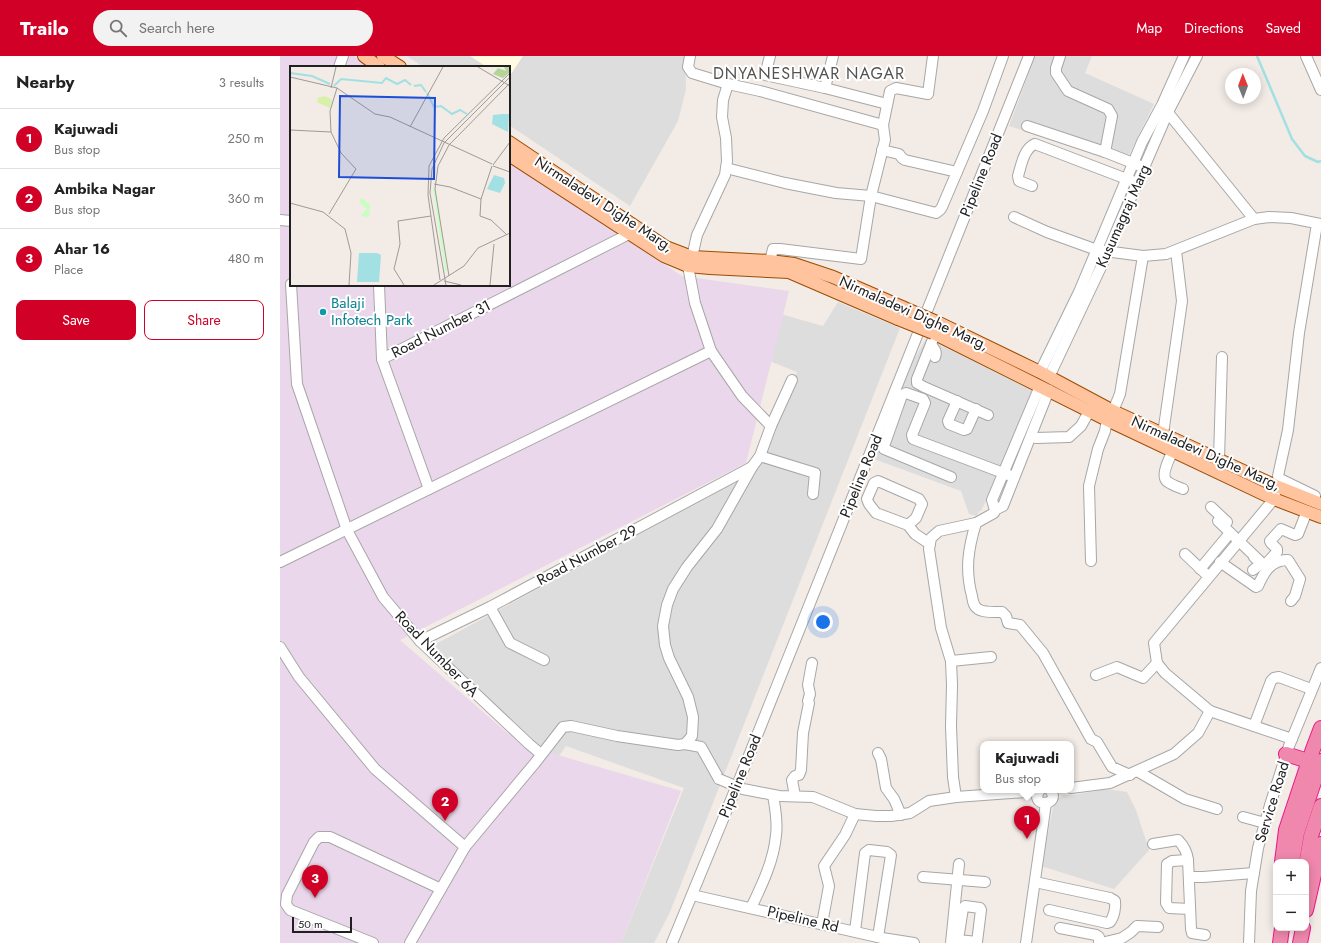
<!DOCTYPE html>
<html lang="en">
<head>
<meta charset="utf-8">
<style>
  body { margin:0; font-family:Jost,sans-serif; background:#f2f2f2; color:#222 }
  .controls { position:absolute; right:12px; bottom:12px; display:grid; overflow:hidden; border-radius:8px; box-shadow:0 2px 10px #0003 }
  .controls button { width:36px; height:36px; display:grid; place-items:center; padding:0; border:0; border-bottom:1px solid #e0e0e0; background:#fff; color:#222; font:20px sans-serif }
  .compass { position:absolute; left:945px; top:12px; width:36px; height:36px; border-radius:50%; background:#fff; box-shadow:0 2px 10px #0003; rotate:359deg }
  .scale { position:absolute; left:12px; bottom:10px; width:60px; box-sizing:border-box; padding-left:4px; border:2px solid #202020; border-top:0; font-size:11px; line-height:14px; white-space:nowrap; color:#202020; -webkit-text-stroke:3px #fff; paint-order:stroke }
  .you { position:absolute; left:543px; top:566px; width:14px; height:14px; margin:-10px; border:3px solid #fff; border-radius:50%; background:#1a73e8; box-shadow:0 0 0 6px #1a73e833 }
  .badge { display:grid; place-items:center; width:26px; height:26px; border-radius:50%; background:#d00026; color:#fff; font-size:13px; font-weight:700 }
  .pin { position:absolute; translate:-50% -33px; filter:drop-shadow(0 1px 2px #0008) }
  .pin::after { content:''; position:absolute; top:21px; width:14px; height:12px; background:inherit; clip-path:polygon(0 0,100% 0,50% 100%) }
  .popup { position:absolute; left:700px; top:685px; width:94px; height:52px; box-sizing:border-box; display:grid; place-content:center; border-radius:8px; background:#fff; filter:drop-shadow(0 1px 3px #0005); font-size:13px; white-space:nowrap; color:#767676 }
  .popup b { font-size:15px; color:#222 }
  .popup::after { content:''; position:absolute; left:50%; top:100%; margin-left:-8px; border:8px solid transparent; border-top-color:#fff }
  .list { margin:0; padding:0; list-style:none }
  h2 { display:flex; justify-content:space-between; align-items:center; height:52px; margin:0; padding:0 16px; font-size:17px }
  h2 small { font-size:13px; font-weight:400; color:#767676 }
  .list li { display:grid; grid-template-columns:26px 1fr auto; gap:12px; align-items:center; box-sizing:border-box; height:60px; padding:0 16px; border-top:1px solid #e0e0e0 }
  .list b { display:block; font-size:15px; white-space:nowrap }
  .list p { margin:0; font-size:13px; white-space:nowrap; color:#767676 }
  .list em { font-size:13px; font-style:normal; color:#767676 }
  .actions { display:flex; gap:8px; padding:12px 16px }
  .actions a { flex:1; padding:9px 0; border:1px solid #d00026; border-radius:8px; text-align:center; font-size:14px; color:#d00026 }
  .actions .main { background:#d00026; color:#fff }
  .icon { flex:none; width:22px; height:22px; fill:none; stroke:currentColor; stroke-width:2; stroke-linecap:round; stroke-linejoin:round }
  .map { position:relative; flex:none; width:1041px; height:887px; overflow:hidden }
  header { display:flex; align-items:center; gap:24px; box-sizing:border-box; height:56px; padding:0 20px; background:#d00026; color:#fff }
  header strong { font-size:19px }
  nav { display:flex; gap:22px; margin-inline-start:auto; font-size:14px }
  .search { width:280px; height:36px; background:#f2f2f2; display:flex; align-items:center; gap:10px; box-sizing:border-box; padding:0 14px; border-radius:22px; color:#767676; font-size:15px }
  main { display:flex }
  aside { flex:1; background:#fff }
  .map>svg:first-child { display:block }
  .residential { fill:#dedddd }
  .industrial { fill:#ebd7eb }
  .education { fill:#fffae1 }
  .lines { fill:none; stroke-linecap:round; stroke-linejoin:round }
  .stream { stroke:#a2e0e3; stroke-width:2.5 }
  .minor-casing { stroke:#a7a7a7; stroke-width:12 }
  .major-casing { stroke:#9c4c00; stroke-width:14 }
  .highway-casing { stroke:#ec1687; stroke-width:16 }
  .minor { stroke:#fff; stroke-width:10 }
  .major { stroke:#ffc39d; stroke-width:12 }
  .highway { stroke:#f087ad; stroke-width:14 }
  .minor-bridge-casing { stroke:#a7a7a7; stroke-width:12; stroke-linecap:butt }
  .major-bridge-casing { stroke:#9c4c00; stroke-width:14; stroke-linecap:butt }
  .minor-bridge { stroke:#fff; stroke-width:10 }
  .major-bridge { stroke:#ffc39d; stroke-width:12 }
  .culture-dot { fill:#0f9aa8; stroke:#fff; stroke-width:1.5 }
  .labels { text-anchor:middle; stroke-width:4; stroke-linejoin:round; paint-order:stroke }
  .street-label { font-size:15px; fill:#202020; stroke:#fff }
  .culture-label { font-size:15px; fill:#0d838f; stroke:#fff; text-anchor:start }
  .neighbourhood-label { font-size:16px; letter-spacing:1px; fill:#535353; stroke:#fff }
  .inset-river { fill:none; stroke:#a2e0e3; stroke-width:2 }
  .inset-road { fill:none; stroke:#9e9a97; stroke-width:1 }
  .view { fill:#1d4ed8; fill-opacity:0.15; stroke:#1d4ed8; stroke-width:2 }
  .inset-edge { fill:none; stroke:#202020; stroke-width:2 }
</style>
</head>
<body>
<header>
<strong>Trailo</strong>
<div class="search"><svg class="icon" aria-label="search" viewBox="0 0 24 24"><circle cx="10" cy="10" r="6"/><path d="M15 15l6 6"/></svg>Search here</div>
<nav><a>Map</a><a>Directions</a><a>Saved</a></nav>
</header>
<main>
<aside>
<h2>Nearby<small>3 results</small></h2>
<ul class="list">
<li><span class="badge">1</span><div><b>Kajuwadi</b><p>Bus stop</p></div><em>250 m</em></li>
<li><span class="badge">2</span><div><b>Ambika Nagar</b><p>Bus stop</p></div><em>360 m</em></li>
<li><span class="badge">3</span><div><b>Ahar 16</b><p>Place</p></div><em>480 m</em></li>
</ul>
<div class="actions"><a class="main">Save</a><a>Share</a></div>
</aside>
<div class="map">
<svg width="1041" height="887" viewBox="0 0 1041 887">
  <rect width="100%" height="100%" fill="#f2ebe6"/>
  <g class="residential">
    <polygon points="127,0 405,0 406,33 398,65 350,150 229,69 229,11 143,11"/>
    <polygon points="755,0 812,0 805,17 874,48 845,107 729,70"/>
    <polygon points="558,246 620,272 390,856 374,887 341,887 404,732 286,690 276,704 246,683 154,589 436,437 459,422 479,401 493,380 517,316 487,304 497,257 543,270"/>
    <polygon points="646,283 756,332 728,399 701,455 699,455 697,460 689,458 681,435 594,403 594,398 625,318"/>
    <polygon points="826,733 847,736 856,754 869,794 834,833 761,810 774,747 783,739 794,739"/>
  </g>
  <polygon class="industrial" points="0,0 74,0 90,11 11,11 11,229 229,229 229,104 402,220 509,235 466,407 120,584 240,688 401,735 341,887 0,887"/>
  <polygon class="education" points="190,0 243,0 229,21 229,11 207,11"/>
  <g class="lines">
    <polyline class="stream" points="977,0 1012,83 1025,100 1038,106 1041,105"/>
    <defs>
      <g id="minor">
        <polyline points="410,0 408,11 412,17 448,28 480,35 603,69"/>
        <polyline points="490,0 485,19 545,32"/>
        <polyline points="553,0 545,32 607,48"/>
        <polyline points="780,0 776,12 776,17 788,35 828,53 832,60 825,96"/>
        <polyline points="1026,0 1041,34"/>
        <polyline points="59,11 63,0"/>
        <polyline points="885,53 974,163"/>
        <polyline points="747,70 825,96 858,109"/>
        <polyline points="602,94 619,98 622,102 625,104 677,116"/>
        <polyline points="446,112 505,127 556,137 591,140 656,157 660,154 662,151 703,55 723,0"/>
        <path d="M752,130L739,125L738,120C741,110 744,92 755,88L852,125"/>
        <polyline points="734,161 767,176 817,194 863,200 886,198 974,163 989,161 1011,162 1041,168"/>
        <polyline points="0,164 11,165"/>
        <polyline points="490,205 493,193 500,193 581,203 591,140 605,84 603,69 610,35 616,32 648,38 653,0"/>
        <polyline points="11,228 17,328 67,474 103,541 140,585 249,688 261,698"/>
        <polyline points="99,229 102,303 149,433"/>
        <polyline points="655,278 637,323 637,327 644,331 708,359"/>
        <path d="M651,289C655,293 657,296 655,301"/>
        <polyline points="102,303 349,178"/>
        <polyline points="760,316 799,236 862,86 882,49 904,0"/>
        <polyline points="769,321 821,211 888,56 917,0"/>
        <polyline points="760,330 712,444 715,454 723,450 769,334"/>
        <polyline points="677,345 668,365 669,368 684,374 687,373 696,353"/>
        <polyline points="491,370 512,324"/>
        <polyline points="883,378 902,245 896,195"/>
        <polyline points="756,382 789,381 801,370 812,350"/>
        <path d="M896,388C893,396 878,420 888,426C892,429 898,431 903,433"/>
        <polyline points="480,400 535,417 533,438"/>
        <polyline points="939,403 942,301"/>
        <polyline points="671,421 604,393 604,390 622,339 626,337 643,343 645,347 632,379 633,383 734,421"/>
        <polyline points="995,437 994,443 874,587 877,607 885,617 930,655 1012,683"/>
        <polyline points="1035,440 1000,423 998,420 1008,374 1019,277 1037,168"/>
        <polyline points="931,451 947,466"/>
        <path d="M715,454L714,457L696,467C688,493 685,514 692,540C693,545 693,550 698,553C703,557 716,556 722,556L726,560L728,567L740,569L763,597L811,683L817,686L832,711L850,719"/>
        <polyline points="938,465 987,512"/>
        <polyline points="696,467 659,475 651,482 649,493 661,572 671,605 672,629 671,670 673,721 676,741 759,735"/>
        <polyline points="628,469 636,462 642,448 639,443 598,425 594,427 587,443 589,448 596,457 628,469 635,478 650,488"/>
        <polyline points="905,498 925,517"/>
        <polyline points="811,505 809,430 818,393 825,375 827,364 833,355 840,338 863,200"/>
        <polyline points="0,506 431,295"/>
        <path d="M940,506L976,531L978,530C984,516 991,504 1008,504L1020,523L1015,540L1011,545"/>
        <polyline points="985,509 997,496 997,493 991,487 990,485 1001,473 1015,479 1018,478 1027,455"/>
        <polyline points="920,513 950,477"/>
        <polyline points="973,514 979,509 979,505 974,501"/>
        <polyline points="210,551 230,587 264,604"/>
        <polyline points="140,585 210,551 472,411"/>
        <polyline points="0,591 19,621 95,713 185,791"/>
        <polyline points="671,605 711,601"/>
        <polyline points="816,619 837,611 863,622 877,607"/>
        <polyline points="974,670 991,625 994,622 999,621 1031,633"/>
        <polyline points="405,688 421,691 439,723"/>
        <polyline points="598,697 601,703 606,732 614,743 621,759"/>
        <polyline points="857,715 905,743 937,753"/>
        <polyline points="791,732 830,727 894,698 918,677 930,655"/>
        <polyline points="463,733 499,740 533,741 575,758 596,760 611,760 630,757 649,745 676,741"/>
        <path d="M760,734C747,752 783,750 770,734"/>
        <polyline points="515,740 512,724 515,720 519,719 521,714 523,677 529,647 528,645 530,638 528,629 532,607"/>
        <polyline points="963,761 985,767"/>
        <path d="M873,788L898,784C904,790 907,795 908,804L911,873L912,877L925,879"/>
        <polyline points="908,804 892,805 887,808 886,847 889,852 910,853"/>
        <polyline points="643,821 705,826"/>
        <polyline points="909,821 923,821 974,817"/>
        <path d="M755,826L830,842L835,845C836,851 834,861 830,866L827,867L769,854"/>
        <polyline points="412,839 602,882 634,887"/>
        <path d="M471,852C482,829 494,804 496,779C498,765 495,752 493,739"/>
        <polyline points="542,868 549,830 544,810 565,779 575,758"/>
        <polyline points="780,872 816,879 819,881 819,887"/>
        <polyline points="575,875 585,797 589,794 607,796 611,799 598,881"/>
        <polyline points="93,887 10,854 6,848 7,839 34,786 39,781 50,781 161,833"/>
        <polyline points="130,887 185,791 255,707 283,671 291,670 337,680 398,689 405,688 412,680 413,661 408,641 389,602 385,589 383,570 387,549 393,533 407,511 437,473 472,411 480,400 491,370 462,340 431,295 415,247 408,210 412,201 417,179 445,119 447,105 446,82 442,61 443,44 448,28"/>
        <polyline points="392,887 460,722 749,0"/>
        <polyline points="671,887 679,808"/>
        <polyline points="678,887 678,884 683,852 685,850 700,852 701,854 697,886 678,884"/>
        <polyline points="746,887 766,747"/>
        <polyline points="821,887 842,882 851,876 857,870 878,871"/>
        <polyline points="969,887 971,835 978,792 990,749 1009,690 1041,612"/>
      </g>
      <g id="major">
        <polyline points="84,0 99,11"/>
        <polyline points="103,0 120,11"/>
        <polyline points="229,86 386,191 412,201 490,205 514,208 553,221 622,251"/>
        <polyline points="229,99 384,200 408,210 430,212 509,216 618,263"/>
        <polyline points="659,267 760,316 833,355 996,430 1041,448"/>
        <polyline points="653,277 827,364 994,443 1041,461"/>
      </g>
      <g id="highway">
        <polyline points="1006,698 1028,705"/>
        <polyline points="1002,806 1006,774 1033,693 1041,672"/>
        <polyline points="1012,806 1017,777 1041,705"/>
        <polyline points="1026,809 1031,780 1041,750"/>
        <polyline points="1026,854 1041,788"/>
        <polyline points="1000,887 1002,872"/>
        <polyline points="1020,887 1023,872"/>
      </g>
    </defs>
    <use href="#minor" class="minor-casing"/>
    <use href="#major" class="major-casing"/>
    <use href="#highway" class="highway-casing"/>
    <use href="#minor" class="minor"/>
    <use href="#major" class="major"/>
    <use href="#highway" class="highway"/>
    <defs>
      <polyline id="minor-bridge" points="439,723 463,733"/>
      <g id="major-bridge">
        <polyline points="622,251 659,267"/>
        <polyline points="618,263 653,277"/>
      </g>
    </defs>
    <use href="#minor-bridge" class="minor-bridge-casing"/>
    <use href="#major-bridge" class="major-bridge-casing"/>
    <use href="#minor-bridge" class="minor-bridge"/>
    <use href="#major-bridge" class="major-bridge"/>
  </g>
  <circle class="culture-dot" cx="43" cy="256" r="4"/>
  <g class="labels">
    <g class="street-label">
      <text transform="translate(701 119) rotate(-68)" y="5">Pipeline Road</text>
      <text transform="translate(324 148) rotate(33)" y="5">Nirmaladevi Dighe Marg,</text>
      <text transform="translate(843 160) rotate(-66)" y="5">Kusumagraj Marg</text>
      <text transform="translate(634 257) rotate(24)" y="5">Nirmaladevi Dighe Marg,</text>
      <text transform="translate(161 273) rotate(-27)" y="5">Road Number 31</text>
      <text transform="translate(926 397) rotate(24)" y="5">Nirmaladevi Dighe Marg,</text>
      <text transform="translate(581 420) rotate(-68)" y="5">Pipeline Road</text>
      <text transform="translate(307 499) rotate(-28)" y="5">Road Number 29</text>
      <text transform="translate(157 598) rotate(46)" y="5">Road Number 6A</text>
      <text transform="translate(460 720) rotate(-68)" y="5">Pipeline Road</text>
      <text transform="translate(992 746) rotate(-73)" y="5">Service Road</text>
      <text transform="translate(523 863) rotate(13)" y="5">Pipeline Rd</text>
    </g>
    <g class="culture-label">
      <text x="51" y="252">Balaji<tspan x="51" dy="17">Infotech Park</tspan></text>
    </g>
    <g class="neighbourhood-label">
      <text x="529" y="23">DNYANESHWAR NAGAR</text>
    </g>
  </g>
  <g transform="translate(10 10)">
    <rect width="220" height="220" fill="#f2ebe6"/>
    <path d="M35,30L42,34L40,42L27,36L28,32Z" fill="#d8f0a7"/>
    <path d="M214,1H220V6L213,12L203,8L208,2L216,5Z" fill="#b4d597"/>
    <path d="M145,121L157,205H155L143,122ZM72,132L80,139L79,151L71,150L77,143L69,136Z" fill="#c6ffc0"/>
    <path d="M212,48H219L218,66L202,58L203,49ZM204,109L214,112L215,117L210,127L197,123ZM69,187H87L91,189L89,216H67Z" fill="#a2e0e3"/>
    <path class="inset-river" d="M0,7L22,10L40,18M44,20L51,13L92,17L96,12L107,18L115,14L121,19M124,20L131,19L136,26M137,27L144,41L151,40L162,48L170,44L177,48"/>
    <path class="inset-road" d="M188,1L220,20M0,11L47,22L85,48L100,51L202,98M41,22L46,1M120,61L153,1M0,64L41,66M203,99L220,76M202,100L191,133L190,150L201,154L217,169M203,100L220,106M144,118L160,121L191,133M0,137L33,146L55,163L61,187L59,219M39,148L66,103L51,87L41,66L40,45L47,22M159,210L145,123L148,100L159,79L220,17M150,214L138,129L139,100L154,72L220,7M154,215L171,219M114,219L104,203L110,178L108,155L141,150M144,219L174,200L188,182L220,167M156,219L140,127L142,103L154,77L220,11M200,219L204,178"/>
    <path class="view" d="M50,30L145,32L144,113L49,111Z"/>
    <rect width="220" height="220" class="inset-edge"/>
  </g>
</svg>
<div class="controls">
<button>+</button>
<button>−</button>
</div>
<svg class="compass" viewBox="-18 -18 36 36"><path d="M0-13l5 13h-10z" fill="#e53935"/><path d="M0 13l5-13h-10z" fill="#767676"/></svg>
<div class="scale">50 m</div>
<div class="you"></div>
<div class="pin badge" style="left:747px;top:783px">1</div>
<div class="popup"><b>Kajuwadi</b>Bus stop</div>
<div class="pin badge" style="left:165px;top:765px">2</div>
<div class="pin badge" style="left:35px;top:842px">3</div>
</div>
</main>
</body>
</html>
